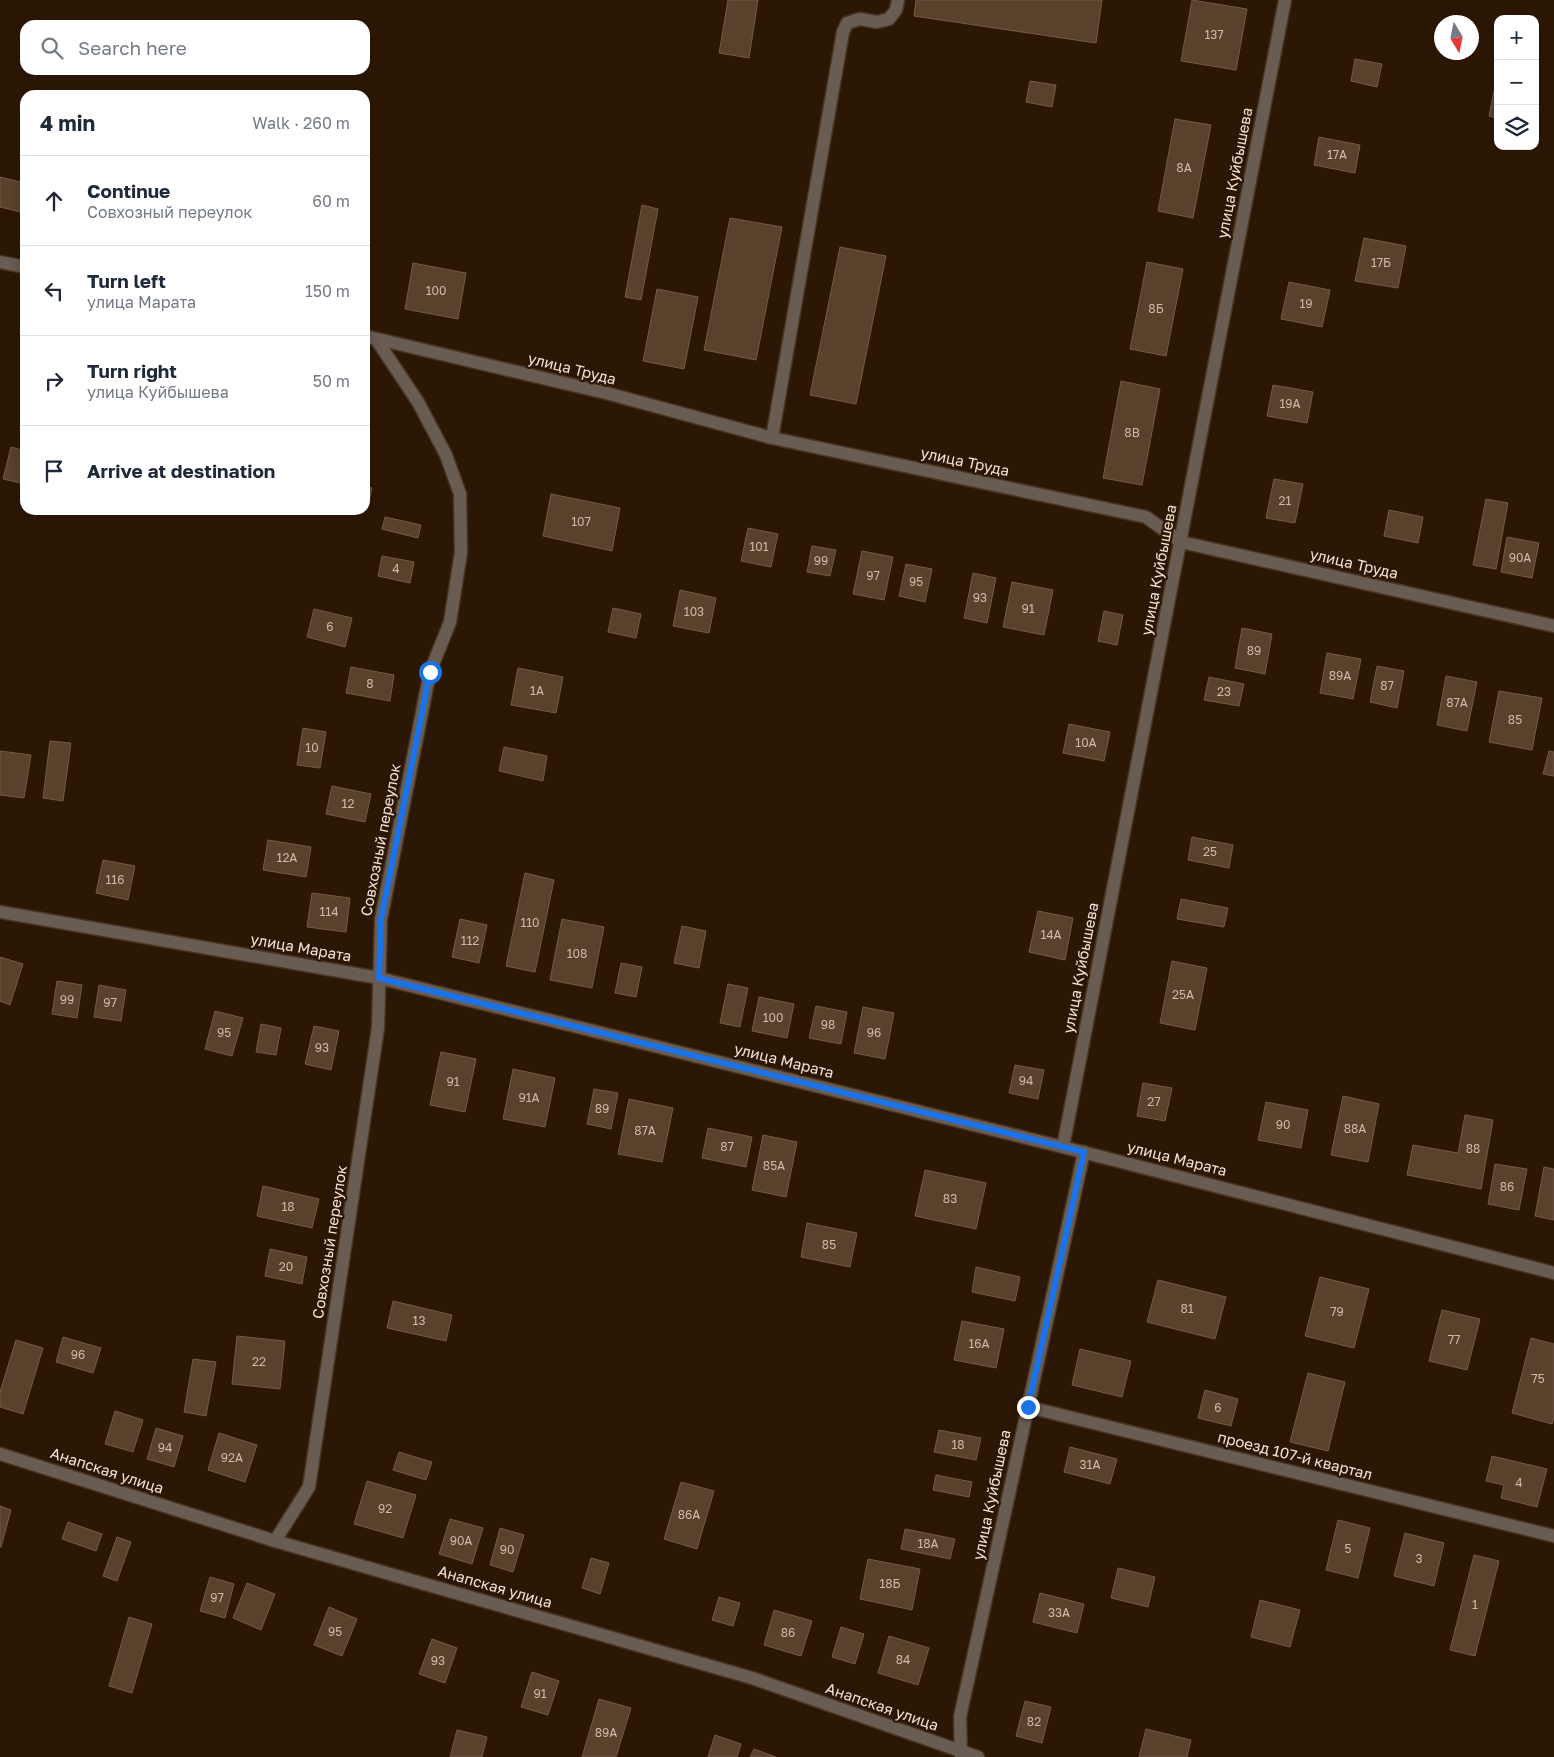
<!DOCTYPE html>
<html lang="en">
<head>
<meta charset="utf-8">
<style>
  body { margin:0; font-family:"Golos Text",sans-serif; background:#f6f6f7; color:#1f2937 }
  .controls { position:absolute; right:15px; top:15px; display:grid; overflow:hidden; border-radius:10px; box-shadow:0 2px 12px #0003 }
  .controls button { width:45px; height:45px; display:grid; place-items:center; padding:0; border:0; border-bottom:1px solid #e0e1e3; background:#fff; color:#1f2937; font:25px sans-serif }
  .compass { position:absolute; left:1434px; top:15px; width:45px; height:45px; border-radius:50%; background:#fff; box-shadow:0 2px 12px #0003; rotate:170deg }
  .stop { position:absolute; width:15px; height:15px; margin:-11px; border:4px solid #1a73e8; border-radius:50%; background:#fff }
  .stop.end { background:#1a73e8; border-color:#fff; box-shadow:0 1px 5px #0008 }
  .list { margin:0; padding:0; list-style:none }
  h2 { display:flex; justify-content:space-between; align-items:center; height:65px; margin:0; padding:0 20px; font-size:21px }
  h2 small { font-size:16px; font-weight:400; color:#747a83 }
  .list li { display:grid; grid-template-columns:32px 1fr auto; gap:15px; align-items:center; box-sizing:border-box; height:90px; padding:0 20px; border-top:1px solid #e0e1e3 }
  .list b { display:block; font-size:19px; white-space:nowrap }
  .list p { margin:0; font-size:16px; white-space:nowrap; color:#747a83 }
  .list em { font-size:16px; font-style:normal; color:#747a83 }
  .icon { flex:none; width:28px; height:28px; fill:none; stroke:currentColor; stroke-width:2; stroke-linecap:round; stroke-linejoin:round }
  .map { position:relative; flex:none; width:1554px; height:1757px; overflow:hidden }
  .search { position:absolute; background:#fff; box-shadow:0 2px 12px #0003; left:20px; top:20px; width:350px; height:55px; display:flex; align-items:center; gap:12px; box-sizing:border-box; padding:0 18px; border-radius:15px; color:#747a83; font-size:19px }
  .panel { position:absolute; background:#fff; box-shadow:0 2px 12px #0003; left:20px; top:90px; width:350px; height:425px; border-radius:15px }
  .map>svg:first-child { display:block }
  .building { fill:#59412c; stroke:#755b46 }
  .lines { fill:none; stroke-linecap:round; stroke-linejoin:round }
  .minor-casing { stroke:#483421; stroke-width:15 }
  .minor { stroke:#685c53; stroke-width:12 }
  .route { stroke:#1a73e8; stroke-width:6 }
  .labels { text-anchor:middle; stroke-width:4.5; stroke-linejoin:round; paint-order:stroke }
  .number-label { font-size:12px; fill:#ccbaac }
  .street-label { font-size:15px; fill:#f2e3d6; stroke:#2c1704 }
</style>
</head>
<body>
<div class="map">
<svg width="1554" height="1757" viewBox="0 0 1554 1757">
  <rect width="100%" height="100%" fill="#2c1704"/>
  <g class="building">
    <polygon points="728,0 758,0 749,58 719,53"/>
    <polygon points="916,0 1102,0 1096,43 914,16"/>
    <polygon points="1192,0 1247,9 1236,70 1181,61"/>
    <polygon points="1355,59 1382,64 1377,87 1351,81"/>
    <polygon points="1498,71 1498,118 1489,116"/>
    <polygon points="1030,81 1056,85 1052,107 1026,102"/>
    <polygon points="1175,119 1211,125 1193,218 1158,211"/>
    <polygon points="1319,137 1360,145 1355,173 1314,165"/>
    <polygon points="0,177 25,183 25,213 0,207"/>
    <polygon points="642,205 658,209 641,300 625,297"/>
    <polygon points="730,218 782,227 756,360 704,350"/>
    <polygon points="1364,238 1406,246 1398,288 1355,281"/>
    <polygon points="840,247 886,256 856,404 810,395"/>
    <polygon points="1147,262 1183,269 1166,356 1130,349"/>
    <polygon points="413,263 466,273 458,319 405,309"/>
    <polygon points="1289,282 1330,290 1322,327 1281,319"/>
    <polygon points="657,289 698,297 684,369 643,361"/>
    <polygon points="1121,381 1160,389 1142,485 1103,478"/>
    <polygon points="1273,385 1313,392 1307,423 1267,416"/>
    <polygon points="11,447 25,451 25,484 3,479"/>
    <polygon points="1274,479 1303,484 1295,523 1266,518"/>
    <polygon points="365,486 372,488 368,506 365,505"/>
    <polygon points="551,494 620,508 612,551 543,536"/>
    <polygon points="1486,499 1508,503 1496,569 1473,565"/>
    <polygon points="1389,510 1423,517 1418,543 1384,536"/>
    <polygon points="385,517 421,525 418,538 382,529"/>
    <polygon points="748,528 778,534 771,567 741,561"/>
    <polygon points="1507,537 1539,543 1532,578 1501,572"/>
    <polygon points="812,546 836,550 830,576 807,572"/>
    <polygon points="862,551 893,557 884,600 853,594"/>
    <polygon points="382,556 414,562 410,583 378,576"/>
    <polygon points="906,564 932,569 925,602 899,596"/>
    <polygon points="973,573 996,578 987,623 964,618"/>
    <polygon points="1012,582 1053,590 1044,635 1003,627"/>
    <polygon points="680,590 716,598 709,633 673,626"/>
    <polygon points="613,608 641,614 636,638 608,632"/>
    <polygon points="314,609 352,618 345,647 307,637"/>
    <polygon points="1104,611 1123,615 1117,645 1098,641"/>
    <polygon points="1242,628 1272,634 1265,674 1235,668"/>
    <polygon points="1327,653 1361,659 1353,699 1320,693"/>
    <polygon points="1377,666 1404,671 1397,708 1370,702"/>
    <polygon points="351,667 394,675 390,701 346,693"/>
    <polygon points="518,668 563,677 556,713 511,705"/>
    <polygon points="1446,676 1477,682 1467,731 1437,725"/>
    <polygon points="1209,677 1244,684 1239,706 1204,700"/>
    <polygon points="1499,691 1542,698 1532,750 1489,742"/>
    <polygon points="1069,724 1110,732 1104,761 1063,753"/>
    <polygon points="303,728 326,732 320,768 297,765"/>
    <polygon points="50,741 71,743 63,801 43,798"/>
    <polygon points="504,747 547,756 543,781 499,771"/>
    <polygon points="0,751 31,755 24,798 0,795"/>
    <polygon points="1549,751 1554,752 1554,776 1543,774"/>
    <polygon points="332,786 371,794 365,822 326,814"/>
    <polygon points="1192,837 1233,845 1229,868 1188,860"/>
    <polygon points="268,840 311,847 306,877 263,870"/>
    <polygon points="103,860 135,866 128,900 96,893"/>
    <polygon points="525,873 554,880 535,972 506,966"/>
    <polygon points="312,893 350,898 346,932 307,927"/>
    <polygon points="1181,899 1228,908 1224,927 1177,919"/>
    <polygon points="1038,911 1073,918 1065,960 1029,952"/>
    <polygon points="460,919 487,925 479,963 452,957"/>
    <polygon points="562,919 604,927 592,988 550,980"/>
    <polygon points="682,926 706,931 699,968 674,963"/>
    <polygon points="0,957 23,964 10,1005 0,1001"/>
    <polygon points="1172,961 1207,968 1195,1030 1160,1023"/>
    <polygon points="621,963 642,967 636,997 615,993"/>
    <polygon points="57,981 82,985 77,1018 52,1014"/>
    <polygon points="728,984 748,988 740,1027 720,1023"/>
    <polygon points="99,985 126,990 121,1021 94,1017"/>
    <polygon points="759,997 794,1004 787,1038 752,1031"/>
    <polygon points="816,1006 847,1012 841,1044 809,1038"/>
    <polygon points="863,1007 894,1013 885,1059 854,1053"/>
    <polygon points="215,1011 243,1018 232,1056 205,1049"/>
    <polygon points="261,1024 281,1028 276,1055 256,1052"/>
    <polygon points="314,1026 339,1031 331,1070 305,1064"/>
    <polygon points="441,1052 476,1059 465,1112 430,1105"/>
    <polygon points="1015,1065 1044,1070 1038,1099 1009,1093"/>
    <polygon points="513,1069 555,1078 545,1127 503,1119"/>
    <polygon points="1143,1083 1172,1088 1165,1121 1137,1116"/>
    <polygon points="594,1089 618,1093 611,1129 587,1124"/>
    <polygon points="1343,1096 1379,1104 1368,1162 1331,1155"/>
    <polygon points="629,1099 673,1108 662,1162 618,1154"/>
    <polygon points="1266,1102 1308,1110 1301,1148 1258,1140"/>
    <polygon points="1465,1115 1493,1120 1481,1189 1407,1175 1413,1145 1458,1153"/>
    <polygon points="708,1128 752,1137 746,1167 702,1158"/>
    <polygon points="763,1135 797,1142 786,1197 752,1190"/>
    <polygon points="1495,1164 1527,1169 1519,1210 1488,1204"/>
    <polygon points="1544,1167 1554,1169 1554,1220 1535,1216"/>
    <polygon points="925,1170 986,1183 976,1229 915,1216"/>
    <polygon points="263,1186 319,1199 312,1228 257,1216"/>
    <polygon points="807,1223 857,1233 850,1267 801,1257"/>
    <polygon points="270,1249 307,1257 302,1284 265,1276"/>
    <polygon points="976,1267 1020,1277 1015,1301 972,1292"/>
    <polygon points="1320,1277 1369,1289 1354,1348 1305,1336"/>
    <polygon points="1158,1280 1226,1297 1215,1339 1147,1322"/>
    <polygon points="393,1301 452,1315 446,1341 387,1328"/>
    <polygon points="1442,1310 1480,1319 1467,1370 1429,1361"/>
    <polygon points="962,1321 1004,1329 996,1368 954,1360"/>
    <polygon points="237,1336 285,1341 280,1389 232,1384"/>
    <polygon points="63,1337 101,1348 93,1373 56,1362"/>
    <polygon points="1531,1338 1554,1344 1554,1417 1552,1424 1512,1413"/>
    <polygon points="16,1340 43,1348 23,1414 0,1407 0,1392"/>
    <polygon points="1080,1349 1131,1361 1122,1397 1072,1385"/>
    <polygon points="193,1359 216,1362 206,1416 184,1412"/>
    <polygon points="1308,1373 1345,1382 1328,1451 1290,1442"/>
    <polygon points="1205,1390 1238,1399 1231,1426 1198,1418"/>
    <polygon points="115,1411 143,1420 133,1452 105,1444"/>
    <polygon points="156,1428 183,1436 174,1467 147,1459"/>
    <polygon points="939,1430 981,1438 976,1460 934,1452"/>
    <polygon points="219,1433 257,1445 245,1482 208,1470"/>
    <polygon points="1070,1447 1117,1459 1110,1484 1064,1472"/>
    <polygon points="399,1452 432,1462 426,1480 393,1470"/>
    <polygon points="1492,1456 1547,1469 1537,1507 1501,1498 1504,1485 1486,1481"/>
    <polygon points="936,1475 972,1482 969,1497 933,1490"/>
    <polygon points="367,1481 416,1495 403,1538 354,1524"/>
    <polygon points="681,1482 714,1491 697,1549 664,1539"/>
    <polygon points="0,1506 11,1510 1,1547 0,1547"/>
    <polygon points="450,1519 483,1528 472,1564 439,1554"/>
    <polygon points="1338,1520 1370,1528 1358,1578 1326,1570"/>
    <polygon points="68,1522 102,1534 96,1551 62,1539"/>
    <polygon points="500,1528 524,1535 513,1572 490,1565"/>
    <polygon points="905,1529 955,1539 950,1559 901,1549"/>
    <polygon points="1405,1533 1444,1543 1434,1586 1394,1576"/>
    <polygon points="117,1537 131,1542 117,1581 103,1576"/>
    <polygon points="1474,1555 1499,1561 1475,1656 1450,1650"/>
    <polygon points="591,1558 609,1563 600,1594 582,1588"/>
    <polygon points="868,1559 920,1569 912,1610 860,1599"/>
    <polygon points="1118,1568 1155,1577 1148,1607 1111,1598"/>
    <polygon points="210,1577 234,1584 225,1618 200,1611"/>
    <polygon points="247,1583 275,1594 261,1630 233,1618"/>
    <polygon points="1040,1593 1084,1604 1077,1633 1033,1622"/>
    <polygon points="719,1597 740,1603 733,1626 712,1620"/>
    <polygon points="1260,1600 1300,1610 1290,1647 1251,1637"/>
    <polygon points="329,1607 357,1619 342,1656 314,1645"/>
    <polygon points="774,1610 812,1621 801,1656 764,1645"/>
    <polygon points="129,1617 152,1624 132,1693 109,1686"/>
    <polygon points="841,1627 864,1634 855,1664 832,1657"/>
    <polygon points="889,1636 929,1648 918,1685 878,1673"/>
    <polygon points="432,1639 457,1648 445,1683 419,1674"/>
    <polygon points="532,1672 559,1681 548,1715 521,1707"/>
    <polygon points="599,1699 631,1708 616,1757 582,1757"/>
    <polygon points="1025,1701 1051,1707 1042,1743 1016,1736"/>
    <polygon points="1146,1729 1191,1740 1187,1757 1139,1757"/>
    <polygon points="457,1730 487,1737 482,1757 450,1757"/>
    <polygon points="715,1735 741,1744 737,1757 708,1757"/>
    <polygon points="754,1749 776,1757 750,1757"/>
  </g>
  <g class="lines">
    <defs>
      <g id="minor">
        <polyline points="0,262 25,267"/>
        <polyline points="365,336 606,393 772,438 1146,517 1181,542 1554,626"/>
        <polyline points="772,438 843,32 847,23 860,19 877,22 889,19 896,10 898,0"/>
        <polyline points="0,912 379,978 1063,1147 1554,1273"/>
        <polyline points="1063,1147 1285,0"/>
        <polyline points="1028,1407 1554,1536"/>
        <polyline points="0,1454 275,1541 752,1678 978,1757"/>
        <polyline points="275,1541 309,1487 378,1028 381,919 430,672 450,622 461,552 460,494 446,455 418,402 376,339"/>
        <polyline points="961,1757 960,1717 1084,1152"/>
      </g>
    </defs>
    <use href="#minor" class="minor-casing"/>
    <use href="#minor" class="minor"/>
  </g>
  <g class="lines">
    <polyline class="route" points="430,672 381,919 379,978 1084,1152 1028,1407"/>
  </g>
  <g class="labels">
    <g class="number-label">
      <text x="1214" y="39">137</text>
      <text x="1337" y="159">17А</text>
      <text x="1184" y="172">8А</text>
      <text x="1381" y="267">17Б</text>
      <text x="436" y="295">100</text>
      <text x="1306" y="308">19</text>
      <text x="1156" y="313">8Б</text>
      <text x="1290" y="408">19А</text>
      <text x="1132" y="437">8В</text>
      <text x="1285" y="505">21</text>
      <text x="581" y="526">107</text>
      <text x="759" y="551">101</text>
      <text x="1520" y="562">90А</text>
      <text x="821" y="565">99</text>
      <text x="396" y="573">4</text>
      <text x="873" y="580">97</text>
      <text x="916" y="586">95</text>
      <text x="980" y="602">93</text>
      <text x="1028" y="613">91</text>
      <text x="694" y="616">103</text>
      <text x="330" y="631">6</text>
      <text x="1254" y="655">89</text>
      <text x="1340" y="680">89А</text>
      <text x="370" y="688">8</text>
      <text x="1387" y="690">87</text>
      <text x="537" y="695">1А</text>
      <text x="1224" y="696">23</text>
      <text x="1457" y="707">87А</text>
      <text x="1515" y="724">85</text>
      <text x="1086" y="747">10А</text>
      <text x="312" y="752">10</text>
      <text x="348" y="808">12</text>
      <text x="1210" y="856">25</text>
      <text x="287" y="862">12А</text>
      <text x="115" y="884">116</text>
      <text x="329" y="916">114</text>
      <text x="530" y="927">110</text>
      <text x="1051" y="939">14А</text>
      <text x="470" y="945">112</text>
      <text x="577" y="958">108</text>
      <text x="1183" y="999">25А</text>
      <text x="67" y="1004">99</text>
      <text x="110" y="1007">97</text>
      <text x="773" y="1022">100</text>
      <text x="828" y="1029">98</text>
      <text x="224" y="1037">95</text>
      <text x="874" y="1037">96</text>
      <text x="322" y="1052">93</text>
      <text x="1026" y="1085">94</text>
      <text x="453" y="1086">91</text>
      <text x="529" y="1102">91А</text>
      <text x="1154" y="1106">27</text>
      <text x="602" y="1113">89</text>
      <text x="1283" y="1129">90</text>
      <text x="1355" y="1133">88А</text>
      <text x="645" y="1135">87А</text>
      <text x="727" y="1151">87</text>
      <text x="1473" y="1153">88</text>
      <text x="774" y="1170">85А</text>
      <text x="1507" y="1191">86</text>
      <text x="950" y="1203">83</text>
      <text x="288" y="1211">18</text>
      <text x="829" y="1249">85</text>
      <text x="286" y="1271">20</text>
      <text x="1187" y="1313">81</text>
      <text x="1337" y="1316">79</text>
      <text x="419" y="1325">13</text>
      <text x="1454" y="1344">77</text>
      <text x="979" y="1348">16А</text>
      <text x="78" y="1359">96</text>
      <text x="259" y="1366">22</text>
      <text x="1538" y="1383">75</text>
      <text x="1218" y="1412">6</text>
      <text x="958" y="1449">18</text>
      <text x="165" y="1452">94</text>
      <text x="232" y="1462">92А</text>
      <text x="1090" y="1469">31А</text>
      <text x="1519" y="1487">4</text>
      <text x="385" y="1513">92</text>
      <text x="689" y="1519">86А</text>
      <text x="461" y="1545">90А</text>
      <text x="928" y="1548">18А</text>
      <text x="1348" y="1553">5</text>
      <text x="507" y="1554">90</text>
      <text x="1419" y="1563">3</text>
      <text x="890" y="1588">18Б</text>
      <text x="217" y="1602">97</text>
      <text x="1475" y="1609">1</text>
      <text x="1059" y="1617">33А</text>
      <text x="335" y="1636">95</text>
      <text x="788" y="1637">86</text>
      <text x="903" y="1664">84</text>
      <text x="438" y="1665">93</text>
      <text x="540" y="1698">91</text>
      <text x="1034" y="1726">82</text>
      <text x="606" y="1737">89А</text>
    </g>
    <g class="street-label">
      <text transform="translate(1235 173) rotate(-79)" y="5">улица Куйбышева</text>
      <text transform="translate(572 369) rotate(14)" y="5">улица Труда</text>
      <text transform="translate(965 462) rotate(12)" y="5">улица Труда</text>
      <text transform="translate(1354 564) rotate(13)" y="5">улица Труда</text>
      <text transform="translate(1159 570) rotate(-79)" y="5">улица Куйбышева</text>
      <text transform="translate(381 840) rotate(-79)" y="5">Совхозный переулок</text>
      <text transform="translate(301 948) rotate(10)" y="5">улица Марата</text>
      <text transform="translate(1081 968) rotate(-79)" y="5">улица Куйбышева</text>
      <text transform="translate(784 1061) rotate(14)" y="5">улица Марата</text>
      <text transform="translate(1177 1159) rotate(14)" y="5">улица Марата</text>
      <text transform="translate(330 1242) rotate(-81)" y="5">Совхозный переулок</text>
      <text transform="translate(1295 1456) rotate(14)" y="5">проезд 107-й квартал</text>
      <text transform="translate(107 1471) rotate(18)" y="5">Анапская улица</text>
      <text transform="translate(992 1495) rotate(-78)" y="5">улица Куйбышева</text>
      <text transform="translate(495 1587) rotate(16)" y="5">Анапская улица</text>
      <text transform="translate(882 1707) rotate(19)" y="5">Анапская улица</text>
    </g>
  </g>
</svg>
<div class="controls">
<button>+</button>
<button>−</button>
<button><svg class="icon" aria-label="layers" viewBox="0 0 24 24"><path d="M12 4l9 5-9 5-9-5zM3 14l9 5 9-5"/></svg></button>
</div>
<svg class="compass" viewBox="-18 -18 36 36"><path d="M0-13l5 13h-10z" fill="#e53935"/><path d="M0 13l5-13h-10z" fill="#747a83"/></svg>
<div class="stop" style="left:430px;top:672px"></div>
<div class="stop end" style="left:1028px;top:1407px"></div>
<div class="search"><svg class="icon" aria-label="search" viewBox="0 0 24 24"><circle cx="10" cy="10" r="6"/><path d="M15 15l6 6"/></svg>Search here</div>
<section class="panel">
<h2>4 min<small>Walk · 260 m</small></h2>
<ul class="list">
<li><svg class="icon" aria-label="ahead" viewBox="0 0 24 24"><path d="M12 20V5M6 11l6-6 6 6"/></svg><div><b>Continue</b><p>Совхозный переулок</p></div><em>60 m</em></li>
<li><svg class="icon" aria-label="left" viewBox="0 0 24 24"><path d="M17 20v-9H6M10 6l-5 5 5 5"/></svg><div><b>Turn left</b><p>улица Марата</p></div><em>150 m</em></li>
<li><svg class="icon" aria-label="right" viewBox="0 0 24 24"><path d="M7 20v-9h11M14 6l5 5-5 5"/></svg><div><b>Turn right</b><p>улица Куйбышева</p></div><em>50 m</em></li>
<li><svg class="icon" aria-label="arrive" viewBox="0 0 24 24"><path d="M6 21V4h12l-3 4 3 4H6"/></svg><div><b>Arrive at destination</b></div></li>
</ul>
</section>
</div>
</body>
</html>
